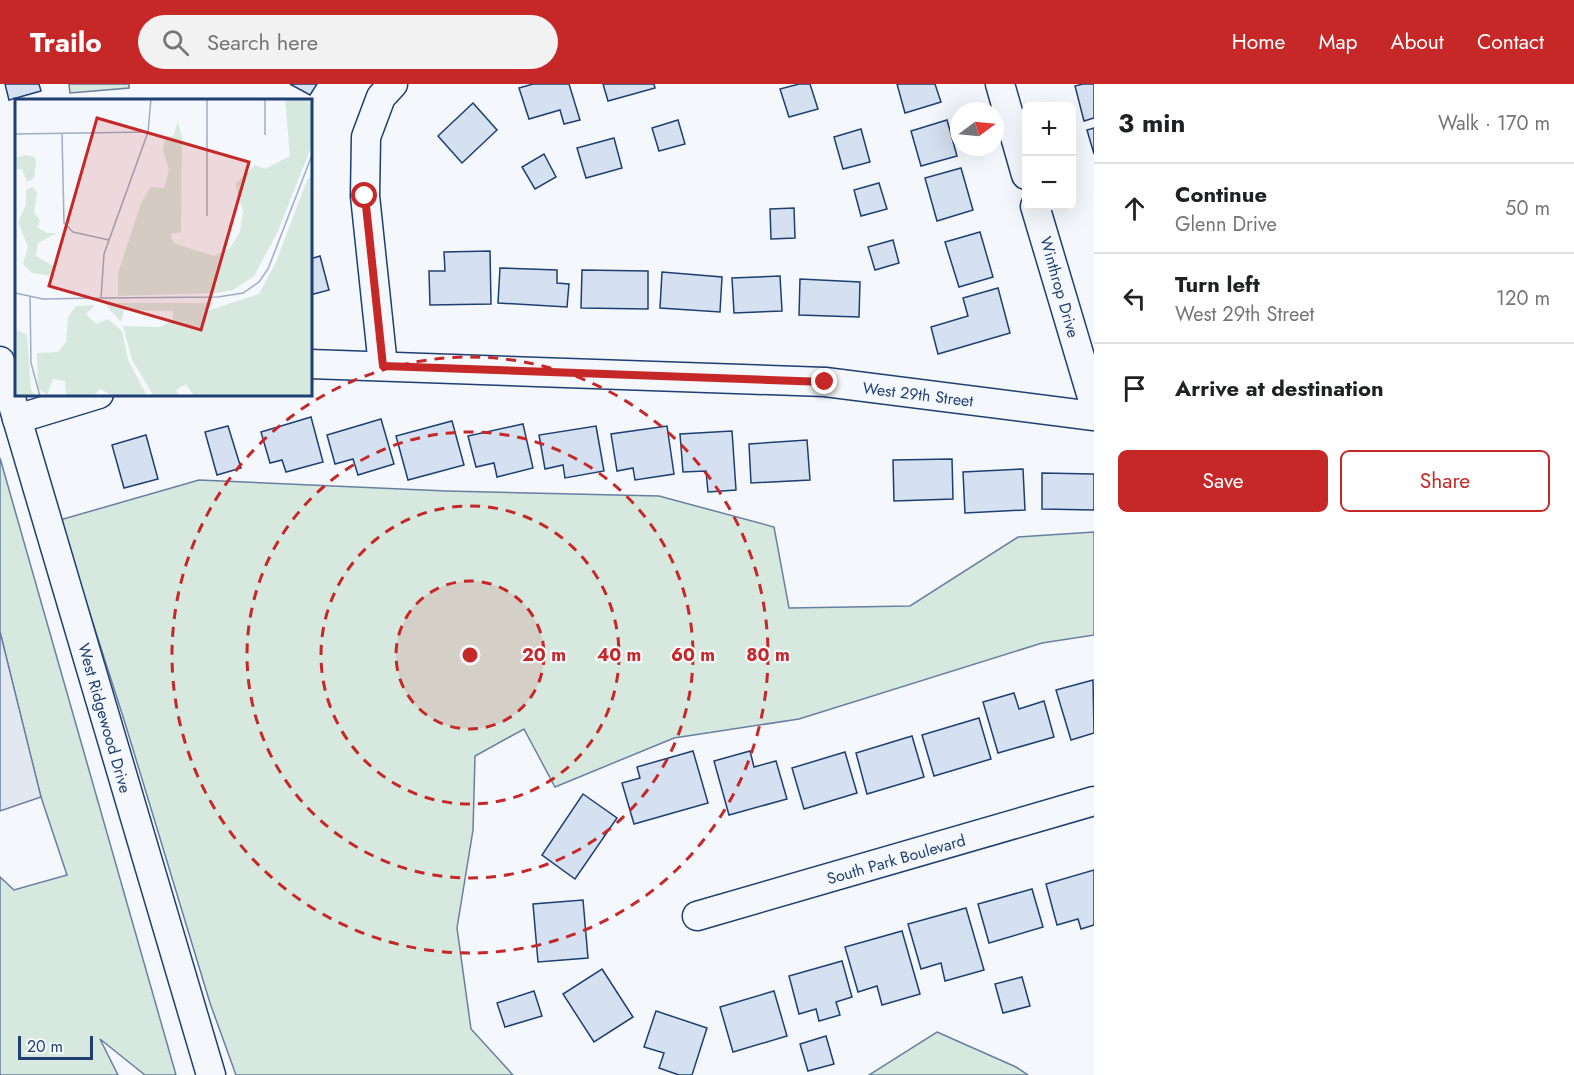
<!DOCTYPE html>
<html lang="en">
<head>
<meta charset="utf-8">
<style>
  body { margin:0; font-family:Jost,sans-serif; background:#f2f2f2; color:#202124 }
  .controls { position:absolute; right:18px; top:18px; display:grid; overflow:hidden; border-radius:9px; box-shadow:0 6px 24px #0002 }
  .controls button { width:54px; height:54px; display:grid; place-items:center; padding:0; border:0; border-bottom:2px solid #e0e0e0; background:#fff; color:#202124; font:30px sans-serif }
  .compass { position:absolute; left:950px; top:18px; width:54px; height:54px; border-radius:50%; background:#fff; box-shadow:0 6px 24px #0002; rotate:74deg }
  .scale { position:absolute; left:18px; bottom:15px; width:75px; box-sizing:border-box; padding-left:6px; border:3px solid #1d3f73; border-top:0; font-size:16px; line-height:21px; white-space:nowrap; color:#1d3f73; -webkit-text-stroke:4px #f4f7fb; paint-order:stroke }
  .stop { position:absolute; width:18px; height:18px; margin:-14px; border:4px solid #c62828; border-radius:50%; background:#fff }
  .stop.end { background:#c62828; border-color:#fff; box-shadow:0 2px 6px #0008 }
  .list { margin:0; padding:0; list-style:none }
  h2 { display:flex; justify-content:space-between; align-items:center; height:78px; margin:0; padding:0 24px; font-size:26px }
  h2 small { font-size:20px; font-weight:400; color:#757577 }
  .list li { display:grid; grid-template-columns:39px 1fr auto; gap:18px; align-items:center; box-sizing:border-box; height:90px; padding:0 24px; border-top:2px solid #e0e0e0 }
  .list b { display:block; font-size:22px; white-space:nowrap }
  .list p { margin:0; font-size:20px; white-space:nowrap; color:#757577 }
  .list em { font-size:20px; font-style:normal; color:#757577 }
  .actions { display:flex; gap:12px; padding:18px 24px }
  .actions a { flex:1; padding:14px 0; border:2px solid #c62828; border-radius:9px; text-align:center; font-size:21px; color:#c62828 }
  .actions .main { background:#c62828; color:#fff }
  .icon { flex:none; width:33px; height:33px; fill:none; stroke:currentColor; stroke-width:2; stroke-linecap:round; stroke-linejoin:round }
  .map { position:relative; flex:none; width:1094px; height:991px; overflow:hidden }
  header { display:flex; align-items:center; gap:36px; box-sizing:border-box; height:84px; padding:0 30px; background:#c62828; color:#fff }
  header strong { font-size:28px }
  nav { display:flex; gap:33px; margin-inline-start:auto; font-size:21px }
  .search { width:420px; height:54px; background:#f2f2f2; display:flex; align-items:center; gap:15px; box-sizing:border-box; padding:0 21px; border-radius:33px; color:#757577; font-size:22px }
  main { display:flex }
  aside { flex:1; background:#fff }
  .map>svg:first-child { display:block }
  .green { fill:#d7e8df; stroke:#687fa3; stroke-width:1.5 }
  .parking { fill:#e3e8f0; stroke:#687fa3; stroke-width:1.5 }
  .building { fill:#d5e0f0; stroke:#1d3f73; stroke-width:1.5 }
  .lines { fill:none; stroke-linecap:round; stroke-linejoin:round }
  .minor-casing { stroke:#1d3f73; stroke-width:31 }
  .minor { stroke:#f4f7fb; stroke-width:28 }
  .route { stroke:#c62828; stroke-width:8 }
  .ring { fill:none; stroke:#c62828; stroke-width:3; stroke-dasharray:10 8 }
  .labels { text-anchor:middle; stroke-width:4.5; stroke-linejoin:round; paint-order:stroke }
  .street-label { font-size:16px; fill:#1d3f73; stroke:#f4f7fb }
  .inset-road { fill:none; stroke:#9eadc5; stroke-width:1.5 }
  .view { fill:#c62828; fill-opacity:0.15; stroke:#c62828; stroke-width:3 }
  .inset-edge { fill:none; stroke:#1d3f73; stroke-width:3 }
  .centre { fill:#c62828; stroke:#f4f7fb; stroke-width:3 }
  .ring-label { font-size:18px; text-anchor:middle; font-weight:bold; fill:#c62828; stroke:#f4f7fb; stroke-width:4.5; stroke-linejoin:round; paint-order:stroke }
</style>
</head>
<body>
<header>
<strong>Trailo</strong>
<div class="search"><svg class="icon" aria-label="search" viewBox="0 0 24 24"><circle cx="10" cy="10" r="6"/><path d="M15 15l6 6"/></svg>Search here</div>
<nav><a>Home</a><a>Map</a><a>About</a><a>Contact</a></nav>
</header>
<main>
<div class="map">
<svg width="1094" height="991" viewBox="0 0 1094 991">
  <rect width="100%" height="100%" fill="#f4f7fb"/>
  <g class="green">
    <polygon points="69,0 129,0 129,4 70,9"/>
    <polygon points="0,374 176,991 145,991 100,955 118,991 0,991 0,793 14,806 67,791 40,710 0,548"/>
    <polygon points="199,396 446,407 659,412 774,443 789,524 910,522 1018,453 1094,448 1094,551 1042,559 799,635 674,654 555,703 524,645 475,672 473,746 457,844 471,945 513,991 236,991 210,919 125,639 60,436"/>
    <polygon points="937,948 1016,983 1028,991 869,991"/>
  </g>
  <polygon class="parking" points="0,548 41,713 0,727"/>
  <g class="building">
    <polygon points="5,0 39,0 41,7 9,16"/>
    <polygon points="290,0 317,0 310,11"/>
    <polygon points="533,0 569,0 580,36 564,40 560,26 529,35 519,4"/>
    <polygon points="603,0 654,0 655,4 608,17"/>
    <polygon points="799,0 810,0 818,25 789,33 780,5"/>
    <polygon points="897,0 935,0 941,18 905,29"/>
    <polygon points="1083,0 1094,0 1094,34 1084,37 1075,2"/>
    <polygon points="473,19 497,46 462,79 438,52"/>
    <polygon points="678,36 685,60 659,67 652,44"/>
    <polygon points="947,36 957,72 921,82 911,47"/>
    <polygon points="1094,44 1094,70 1087,46"/>
    <polygon points="861,45 870,78 843,85 834,53"/>
    <polygon points="614,54 622,84 586,94 577,64"/>
    <polygon points="544,70 556,93 535,105 522,83"/>
    <polygon points="961,84 973,126 937,137 925,94"/>
    <polygon points="879,99 887,125 861,132 854,106"/>
    <polygon points="794,124 795,154 771,155 770,125"/>
    <polygon points="980,148 993,193 959,203 945,158"/>
    <polygon points="893,156 899,179 875,186 868,163"/>
    <polygon points="490,167 491,220 430,221 429,187 445,187 444,168"/>
    <polygon points="320,172 329,206 310,211 310,175"/>
    <polygon points="500,184 557,186 557,199 569,200 567,223 498,219"/>
    <polygon points="582,186 648,187 648,225 581,224"/>
    <polygon points="662,188 722,193 720,228 660,224"/>
    <polygon points="780,192 782,227 734,229 732,194"/>
    <polygon points="800,195 860,198 859,233 799,231"/>
    <polygon points="998,204 1010,249 938,270 931,243 968,232 963,214"/>
    <polygon points="311,333 323,378 286,388 282,376 270,379 261,348"/>
    <polygon points="381,335 394,380 358,391 353,375 335,380 327,351"/>
    <polygon points="452,337 464,381 408,396 396,352"/>
    <polygon points="523,340 533,384 497,393 494,379 476,383 468,352"/>
    <polygon points="228,342 241,384 217,391 205,348"/>
    <polygon points="596,342 604,387 565,394 563,381 545,385 539,351"/>
    <polygon points="667,342 674,390 635,396 633,384 617,387 611,350"/>
    <polygon points="732,347 736,406 708,408 706,387 683,388 680,350"/>
    <polygon points="146,351 158,395 124,404 112,361"/>
    <polygon points="807,356 810,396 751,399 749,360"/>
    <polygon points="952,375 953,415 894,417 893,376"/>
    <polygon points="1023,385 1025,426 965,429 963,388"/>
    <polygon points="1042,389 1094,390 1094,426 1042,425"/>
    <polygon points="1093,596 1094,649 1071,656 1056,606"/>
    <polygon points="1014,609 1019,625 1044,617 1054,653 998,669 983,618"/>
    <polygon points="979,634 991,675 934,692 922,651"/>
    <polygon points="912,652 924,693 867,710 856,669"/>
    <polygon points="693,667 708,719 634,740 622,699 640,694 637,683"/>
    <polygon points="750,667 754,683 776,677 787,715 729,731 714,677"/>
    <polygon points="845,668 857,709 804,725 792,684"/>
    <polygon points="583,710 617,734 575,795 542,771"/>
    <polygon points="1094,786 1094,841 1081,845 1078,835 1057,841 1046,800"/>
    <polygon points="1032,805 1043,843 989,859 978,820"/>
    <polygon points="583,816 588,874 538,878 533,820"/>
    <polygon points="966,824 984,886 945,897 941,879 921,885 908,840"/>
    <polygon points="902,847 920,910 882,921 877,902 858,908 845,863"/>
    <polygon points="842,877 852,913 836,918 840,931 819,937 816,925 799,930 789,892"/>
    <polygon points="602,885 633,933 594,958 563,910"/>
    <polygon points="1022,893 1030,922 1003,929 995,900"/>
    <polygon points="534,907 542,932 505,943 497,919"/>
    <polygon points="774,907 787,952 733,968 720,923"/>
    <polygon points="656,927 707,944 692,991 679,991 659,984 664,969 644,963"/>
    <polygon points="826,952 834,980 808,987 800,960"/>
  </g>
  <g class="lines">
    <defs>
      <g id="minor">
        <polyline points="1000,0 1026,91"/>
        <polyline points="1035,122 1094,320"/>
        <polyline points="0,277 211,991"/>
        <polyline points="310,280 825,298 1094,332"/>
        <polyline points="383,282 365,112 366,53 381,13 393,0"/>
        <polyline points="17,335 99,310"/>
        <polyline points="697,832 1094,717"/>
      </g>
    </defs>
    <use href="#minor" class="minor-casing"/>
    <use href="#minor" class="minor"/>
  </g>
  <g class="lines">
    <polyline class="route" points="365,112 383,282 825,298"/>
  </g>
  <circle cx="470" cy="571" r="74" fill="#c62828" fill-opacity=".12"/>
  <g class="ring">
    <circle cx="470" cy="571" r="74"/>
    <circle cx="470" cy="571" r="149"/>
    <circle cx="470" cy="571" r="223"/>
    <circle cx="470" cy="571" r="298"/>
  </g>
  <g class="labels">
    <g class="street-label">
      <text transform="translate(1060 203) rotate(74)" y="6">Winthrop Drive</text>
      <text transform="translate(918 310) rotate(7)" y="6">West 29th Street</text>
      <text transform="translate(105 634) rotate(74)" y="6">West Ridgewood Drive</text>
      <text transform="translate(896 775) rotate(-16)" y="6">South Park Boulevard</text>
    </g>
  </g>
  <g transform="translate(15 15)">
    <rect width="297" height="297" fill="#f4f7fb"/>
    <path d="M270,0H297V46L263,132L239,177L218,191L202,194L103,197V174L126,104L136,88L149,89L154,71L148,51L151,37H158L163,23L167,37L166,133L156,135L158,144L199,157L215,149L225,133L228,112L220,85L240,66L250,70L275,57ZM10,56L20,58L21,64L19,79L12,83L7,70L0,71V59ZM297,76V297H179L171,285L161,291L164,297H139L117,261L108,227L145,228L158,221V212L109,211L106,223L89,204H199L186,214L244,195L261,163L292,81ZM18,88L22,94L19,114L25,121L22,128L32,134H42L23,144L21,157L40,168L38,177L17,174L8,165L13,148L3,123L11,106V91ZM80,206L71,215L81,225L93,220L107,232L113,261L132,297H98L85,290L78,297H51L50,282L38,280L32,296L23,289L22,254L43,253L51,243L53,218L61,207ZM0,230L12,236L16,291L21,297H0Z" fill="#d7e8df"/>
    <path class="inset-road" d="M192,0V117M250,0V36M47,34L49,124L58,133L94,141M0,35L133,33M0,194L28,200L86,199L203,198L228,194L244,183L253,170L297,56M15,198L16,264L25,297M86,199L89,155L133,33L136,0"/>
    <path class="view" d="M82,19L234,63L186,231L34,187Z"/>
    <rect width="297" height="297" class="inset-edge"/>
  </g>
  <circle cx="470" cy="571" r="9" class="centre"/>
  <g class="ring-label">
    <text x="544" y="577">20 m</text>
    <text x="619" y="577">40 m</text>
    <text x="693" y="577">60 m</text>
    <text x="768" y="577">80 m</text>
  </g>
</svg>
<div class="controls">
<button>+</button>
<button>−</button>
</div>
<svg class="compass" viewBox="-18 -18 36 36"><path d="M0-13l5 13h-10z" fill="#e53935"/><path d="M0 13l5-13h-10z" fill="#757577"/></svg>
<div class="scale">20 m</div>
<div class="stop" style="left:365px;top:112px"></div>
<div class="stop end" style="left:825px;top:298px"></div>
</div>
<aside>
<h2>3 min<small>Walk · 170 m</small></h2>
<ul class="list">
<li><svg class="icon" aria-label="ahead" viewBox="0 0 24 24"><path d="M12 20V5M6 11l6-6 6 6"/></svg><div><b>Continue</b><p>Glenn Drive</p></div><em>50 m</em></li>
<li><svg class="icon" aria-label="left" viewBox="0 0 24 24"><path d="M17 20v-9H6M10 6l-5 5 5 5"/></svg><div><b>Turn left</b><p>West 29th Street</p></div><em>120 m</em></li>
<li><svg class="icon" aria-label="arrive" viewBox="0 0 24 24"><path d="M6 21V4h12l-3 4 3 4H6"/></svg><div><b>Arrive at destination</b></div></li>
</ul>
<div class="actions"><a class="main">Save</a><a>Share</a></div>
</aside>
</main>
</body>
</html>
